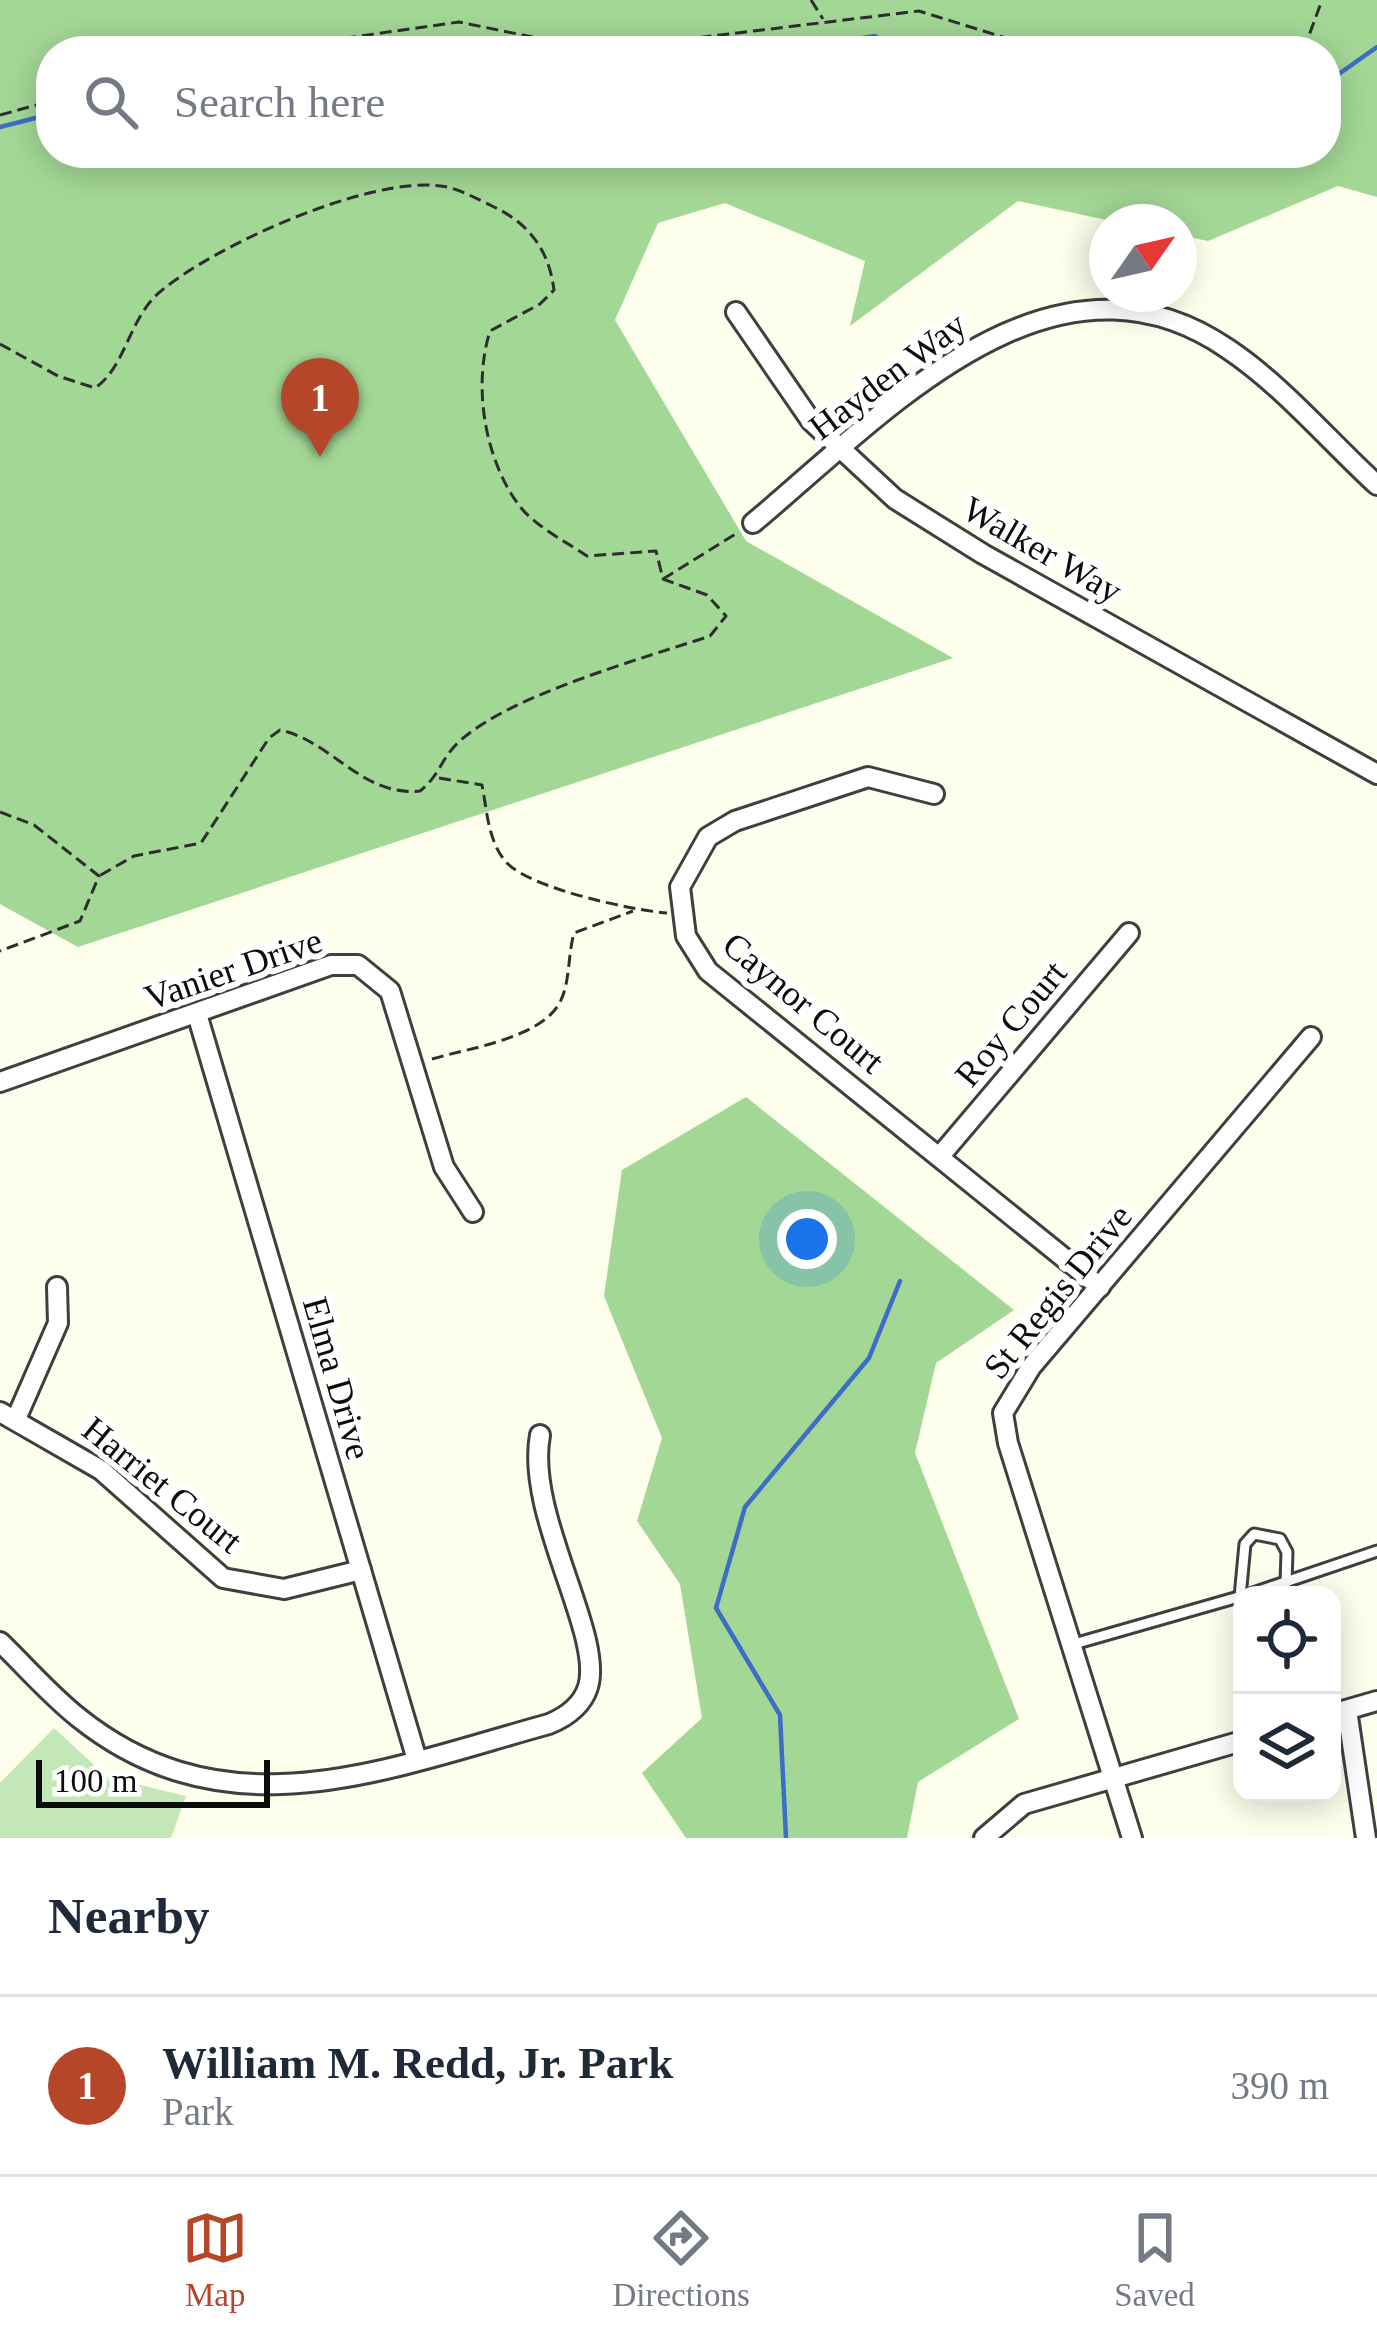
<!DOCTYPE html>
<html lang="en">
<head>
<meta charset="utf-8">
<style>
  body { margin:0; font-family:"Times New Roman",serif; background:#f6f6f7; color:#1f2937 }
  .controls { position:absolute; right:36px; bottom:36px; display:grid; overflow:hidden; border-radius:24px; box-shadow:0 6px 30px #0003 }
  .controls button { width:108px; height:108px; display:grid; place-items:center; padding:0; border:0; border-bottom:3px solid #e0e1e3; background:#fff; color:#1f2937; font:60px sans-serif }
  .compass { position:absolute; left:1089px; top:204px; width:108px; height:108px; border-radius:50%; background:#fff; box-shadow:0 6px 30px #0003; rotate:56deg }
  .scale { position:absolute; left:36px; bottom:30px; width:234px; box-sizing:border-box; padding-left:12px; border:6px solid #0c0c0c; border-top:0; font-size:33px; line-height:42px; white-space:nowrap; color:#0c0c0c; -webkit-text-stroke:9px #fff; paint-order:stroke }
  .you { position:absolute; left:807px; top:1239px; width:42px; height:42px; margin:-30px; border:9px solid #fff; border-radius:50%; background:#1a73e8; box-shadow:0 0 0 18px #1a73e833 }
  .badge { display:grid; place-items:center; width:78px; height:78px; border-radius:50%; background:#b5462a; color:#fff; font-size:39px; font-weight:700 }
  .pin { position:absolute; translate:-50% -99px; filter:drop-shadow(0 3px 6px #0008) }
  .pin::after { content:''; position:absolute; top:63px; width:42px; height:36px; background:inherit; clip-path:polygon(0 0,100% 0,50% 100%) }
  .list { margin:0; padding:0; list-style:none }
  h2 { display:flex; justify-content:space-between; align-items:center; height:156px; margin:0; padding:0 48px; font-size:51px }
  h2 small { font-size:39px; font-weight:400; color:#747a83 }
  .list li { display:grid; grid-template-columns:78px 1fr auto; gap:36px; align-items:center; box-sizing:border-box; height:180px; padding:0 48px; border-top:3px solid #e0e1e3 }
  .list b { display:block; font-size:45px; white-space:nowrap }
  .list p { margin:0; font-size:39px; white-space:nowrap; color:#747a83 }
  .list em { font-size:39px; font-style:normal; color:#747a83 }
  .icon { flex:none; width:66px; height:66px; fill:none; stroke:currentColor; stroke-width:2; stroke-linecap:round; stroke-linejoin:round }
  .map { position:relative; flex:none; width:1377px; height:1838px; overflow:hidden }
  .search { position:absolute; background:#fff; box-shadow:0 6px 30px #0003; left:36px; right:36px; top:36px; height:132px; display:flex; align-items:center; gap:30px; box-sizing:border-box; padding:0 42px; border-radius:48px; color:#747a83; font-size:45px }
  .sheet { height:336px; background:#fff }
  nav { display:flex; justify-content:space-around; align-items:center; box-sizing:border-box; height:168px; border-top:3px solid #e0e1e3; background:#fff; font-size:33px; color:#747a83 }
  nav a { display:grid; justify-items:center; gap:6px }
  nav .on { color:#b5462a }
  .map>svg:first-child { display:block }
  .green { fill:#c3e7b7 }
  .forest { fill:#a3d796; fill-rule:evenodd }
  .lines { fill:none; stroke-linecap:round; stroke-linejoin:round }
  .stream { stroke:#3c6dc7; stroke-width:4.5 }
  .lane-casing { stroke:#3f3f3f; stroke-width:15 }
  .street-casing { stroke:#3f3f3f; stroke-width:24 }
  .path { stroke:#2e2e2e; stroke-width:3; stroke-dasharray:12 6; stroke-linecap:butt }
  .lane { stroke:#fff; stroke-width:9 }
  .street { stroke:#fff; stroke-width:18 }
  .labels { text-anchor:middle; stroke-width:12; stroke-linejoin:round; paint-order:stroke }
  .street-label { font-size:36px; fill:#0c0c0c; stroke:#fff }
</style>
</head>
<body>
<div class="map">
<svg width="1377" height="1838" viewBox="0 0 1377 1838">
  <rect width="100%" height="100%" fill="#fdfeeb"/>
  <polygon class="green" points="54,1728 107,1777 186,1796 171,1838 0,1838 0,1783"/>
  <g class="forest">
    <path d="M0,0H1377V197L1338,186L1208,241L1179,235V222H1116L1018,201L850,326L865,261L725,203L658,223L615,320L746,541L953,658L78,947L0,904ZM51,51H1326V153H51Z"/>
    <polygon points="746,1097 1014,1310 936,1363 915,1453 1019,1719 918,1782 907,1838 686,1838 642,1773 702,1718 680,1584 637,1521 662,1438 604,1296 622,1170"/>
  </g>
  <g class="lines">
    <g class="stream">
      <polyline points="782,51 875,36 895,51"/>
      <polyline points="1326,83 1377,47"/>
      <polyline points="0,127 51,114"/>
      <polyline points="786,1838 780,1715 716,1608 745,1507 869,1358 900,1281"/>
    </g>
    <defs>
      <g id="lane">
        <polyline points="1247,1595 1377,1551"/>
        <polyline points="1240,1597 1245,1544 1254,1534 1280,1539 1287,1552 1286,1583"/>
        <polyline points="1074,1644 1242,1596"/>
      </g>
      <g id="street">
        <polyline points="736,312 811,421 895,499 983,554 1377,774"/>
        <path d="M753,523C881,417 1050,227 1228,349C1282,385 1329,441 1377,485"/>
        <polyline points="934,794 868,777 735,821 708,837 680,887 686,936 708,971 1100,1287"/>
        <polyline points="197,1014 417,1760"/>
        <polyline points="0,1082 331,965 358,965 390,991 444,1167 473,1212"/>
        <polyline points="940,1156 1129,933"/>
        <polyline points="0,1412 101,1470 223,1578 284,1589 361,1570"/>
        <polyline points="16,1419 58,1323 57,1287"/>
        <path d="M0,1642C26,1667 50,1695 79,1718C228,1837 388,1768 549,1724C566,1717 582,1706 588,1687C604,1634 525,1515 540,1435"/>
        <polyline points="1347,1710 1366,1838"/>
        <polyline points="1332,1714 1377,1701"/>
        <polyline points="984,1838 1024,1804 1242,1741"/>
        <polyline points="1132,1838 1008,1443 1003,1413 1031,1367 1311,1037"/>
      </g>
    </defs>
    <use href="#lane" class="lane-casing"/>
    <use href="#street" class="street-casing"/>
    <g class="path">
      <polyline points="811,0 823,19"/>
      <polyline points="255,51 459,22 596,50 919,11 1048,51"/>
      <polyline points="1262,51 1307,41 1322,0"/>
      <polyline points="0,115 51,101"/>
      <path d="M0,344L58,376L95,388C126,367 129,317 161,291C216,245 369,176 441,186C458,188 477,199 492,206C529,223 549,250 554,290L540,304L490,331C473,385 484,457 518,504C534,526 565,541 587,556L656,551L663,579L707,595L726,616L710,636C645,658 497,698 453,748C440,763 437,778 420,791C362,797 332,741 280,730L269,738L201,843L134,856L99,876"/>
      <polyline points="663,579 737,533"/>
      <path d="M439,778L482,785C487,810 488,844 508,864C534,889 631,910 667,913"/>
      <polyline points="0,812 34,825 99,876 80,921 0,951"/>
      <path d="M432,1059C469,1048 544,1038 561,1000C570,981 568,954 574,933L633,911"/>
    </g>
    <use href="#lane" class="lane"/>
    <use href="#street" class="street"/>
  </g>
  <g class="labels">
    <g class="street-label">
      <text transform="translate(887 375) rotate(-37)" y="13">Hayden Way</text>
      <text transform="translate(1043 549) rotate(30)" y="13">Walker Way</text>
      <text transform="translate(233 968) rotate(-19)" y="13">Vanier Drive</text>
      <text transform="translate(804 1002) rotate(40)" y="13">Caynor Court</text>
      <text transform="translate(1010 1023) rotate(-50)" y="13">Roy Court</text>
      <text transform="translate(1057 1291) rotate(-51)" y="13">St Regis Drive</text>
      <text transform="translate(338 1378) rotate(74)" y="13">Elma Drive</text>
      <text transform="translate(163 1484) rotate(39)" y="13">Harriet Court</text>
    </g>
  </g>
</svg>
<div class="controls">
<button><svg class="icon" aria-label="locate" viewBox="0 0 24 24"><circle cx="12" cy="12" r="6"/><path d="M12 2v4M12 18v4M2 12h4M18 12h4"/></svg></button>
<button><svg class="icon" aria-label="layers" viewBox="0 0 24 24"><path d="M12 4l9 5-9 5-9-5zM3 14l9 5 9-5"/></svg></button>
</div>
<svg class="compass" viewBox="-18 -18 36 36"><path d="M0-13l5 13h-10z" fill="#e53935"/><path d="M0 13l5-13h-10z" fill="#747a83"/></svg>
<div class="scale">100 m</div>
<div class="you"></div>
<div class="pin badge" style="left:320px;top:457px">1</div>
<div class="search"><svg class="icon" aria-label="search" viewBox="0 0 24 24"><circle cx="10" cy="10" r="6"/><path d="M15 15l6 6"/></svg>Search here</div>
</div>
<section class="sheet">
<h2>Nearby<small></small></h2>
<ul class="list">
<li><span class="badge">1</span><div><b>William M. Redd, Jr. Park</b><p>Park</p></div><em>390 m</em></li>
</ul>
</section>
<nav>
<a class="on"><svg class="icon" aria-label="map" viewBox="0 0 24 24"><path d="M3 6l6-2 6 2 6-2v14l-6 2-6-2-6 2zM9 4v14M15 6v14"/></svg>Map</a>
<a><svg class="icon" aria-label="directions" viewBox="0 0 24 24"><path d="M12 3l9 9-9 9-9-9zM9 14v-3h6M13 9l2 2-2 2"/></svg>Directions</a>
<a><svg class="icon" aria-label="saved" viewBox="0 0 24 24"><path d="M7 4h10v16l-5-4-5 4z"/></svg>Saved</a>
</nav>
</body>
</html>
